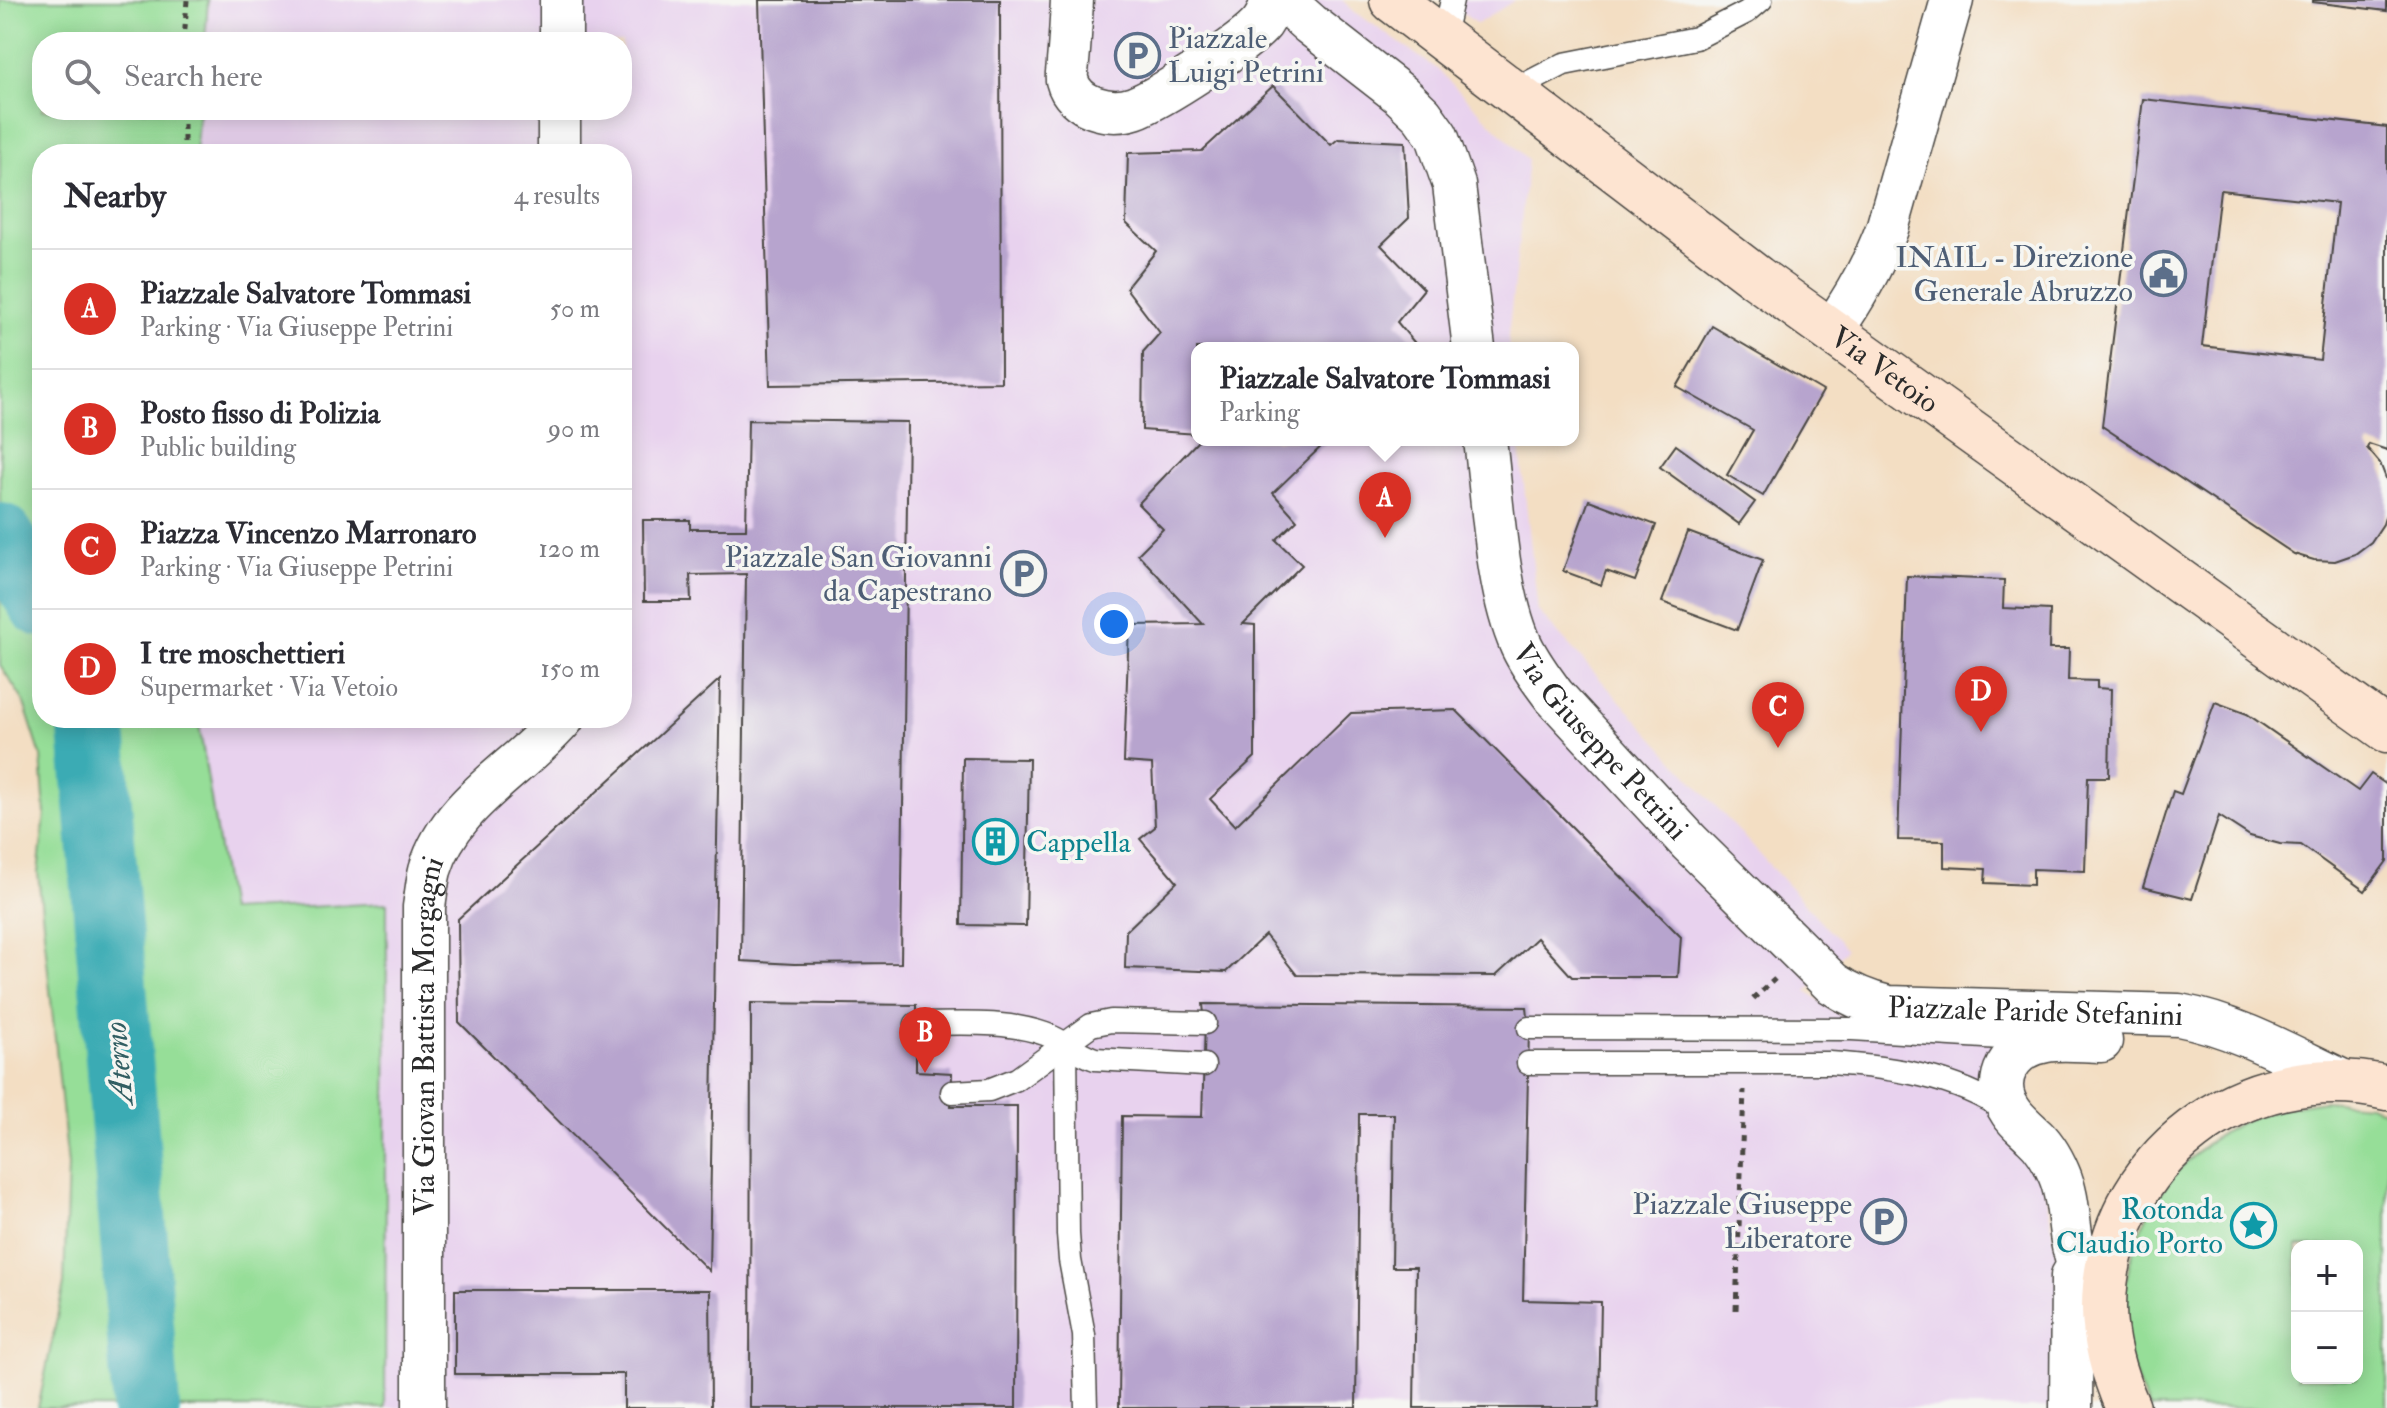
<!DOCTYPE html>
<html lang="en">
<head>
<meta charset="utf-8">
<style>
  body { margin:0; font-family:"IM FELL Double Pica",serif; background:#f2f2f3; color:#2b2b33 }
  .controls { position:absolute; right:24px; bottom:24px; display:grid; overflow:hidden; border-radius:16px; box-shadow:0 4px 20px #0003 }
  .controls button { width:72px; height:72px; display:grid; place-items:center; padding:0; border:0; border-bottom:2px solid #e1e1e2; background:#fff; color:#2b2b33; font:40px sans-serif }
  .you { position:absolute; left:1114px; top:624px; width:28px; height:28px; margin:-20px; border:6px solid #fff; border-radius:50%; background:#1a73e8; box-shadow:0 0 0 12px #1a73e833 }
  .badge { display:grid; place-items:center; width:52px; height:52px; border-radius:50%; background:#d93025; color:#fff; font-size:26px; font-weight:700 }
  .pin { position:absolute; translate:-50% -66px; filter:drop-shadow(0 2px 4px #0008) }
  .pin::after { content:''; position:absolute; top:42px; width:28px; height:24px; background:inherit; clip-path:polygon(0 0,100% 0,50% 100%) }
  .popup { position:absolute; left:1191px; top:342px; width:388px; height:104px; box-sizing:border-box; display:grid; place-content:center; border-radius:16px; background:#fff; filter:drop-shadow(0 2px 6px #0005); font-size:26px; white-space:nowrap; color:#7c7c81 }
  .popup b { font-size:30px; color:#2b2b33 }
  .popup::after { content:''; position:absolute; left:50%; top:100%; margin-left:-16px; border:16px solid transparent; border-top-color:#fff }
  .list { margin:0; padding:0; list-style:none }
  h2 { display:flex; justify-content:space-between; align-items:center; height:104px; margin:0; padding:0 32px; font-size:34px }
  h2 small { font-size:26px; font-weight:400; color:#7c7c81 }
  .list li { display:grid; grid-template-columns:52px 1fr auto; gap:24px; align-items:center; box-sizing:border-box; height:120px; padding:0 32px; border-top:2px solid #e1e1e2 }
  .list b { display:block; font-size:30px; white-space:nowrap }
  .list p { margin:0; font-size:26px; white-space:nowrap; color:#7c7c81 }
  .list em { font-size:26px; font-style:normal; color:#7c7c81 }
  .icon { flex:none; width:44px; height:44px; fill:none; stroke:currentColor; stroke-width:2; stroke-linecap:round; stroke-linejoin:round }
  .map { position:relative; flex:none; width:2387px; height:1408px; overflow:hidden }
  .search { position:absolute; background:#fff; box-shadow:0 4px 20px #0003; left:32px; top:32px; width:600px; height:88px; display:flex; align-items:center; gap:20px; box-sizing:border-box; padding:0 28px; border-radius:32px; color:#7c7c81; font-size:30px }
  .panel { position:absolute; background:#fff; box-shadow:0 4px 20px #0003; left:32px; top:144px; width:600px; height:584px; border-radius:32px }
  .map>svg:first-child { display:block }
  .built { fill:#e8d2ee; fill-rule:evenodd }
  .green { fill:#96de98; stroke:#608462; stroke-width:2; fill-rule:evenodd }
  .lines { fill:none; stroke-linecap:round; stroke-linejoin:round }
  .river { stroke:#3aabb4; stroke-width:68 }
  .building { fill:#b7a4ce; fill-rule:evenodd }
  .lane-casing { stroke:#494642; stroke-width:25 }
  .street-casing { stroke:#494642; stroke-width:45 }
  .secondary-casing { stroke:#494642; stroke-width:47 }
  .path { stroke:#494642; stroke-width:5; stroke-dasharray:6 6; stroke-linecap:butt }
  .lane { stroke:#fff; stroke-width:22 }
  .street { stroke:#fff; stroke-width:42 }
  .secondary { stroke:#fde4d1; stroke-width:44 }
  .labels { text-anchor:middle; stroke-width:7; stroke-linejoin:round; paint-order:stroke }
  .service-label { font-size:30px; fill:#4e5e75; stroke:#f6f6f2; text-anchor:end }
  .street-label { font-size:30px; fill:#2b2b2b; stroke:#f6f6f2 }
  .culture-label { font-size:30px; fill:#0d838f; stroke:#f6f6f2; text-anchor:start }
  .water-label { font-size:32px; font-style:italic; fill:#315e62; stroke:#f6f6f2 }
</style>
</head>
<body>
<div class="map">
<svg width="2387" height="1408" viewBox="0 0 2387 1408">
  <rect width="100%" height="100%" fill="#f6f6f2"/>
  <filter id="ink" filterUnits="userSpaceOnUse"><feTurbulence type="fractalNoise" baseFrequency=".0125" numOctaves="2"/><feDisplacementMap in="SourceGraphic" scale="16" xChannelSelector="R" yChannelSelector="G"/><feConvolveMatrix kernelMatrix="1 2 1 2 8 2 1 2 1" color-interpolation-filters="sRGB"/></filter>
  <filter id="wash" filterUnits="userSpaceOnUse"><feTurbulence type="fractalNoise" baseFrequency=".006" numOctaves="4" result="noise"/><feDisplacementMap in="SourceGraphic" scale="32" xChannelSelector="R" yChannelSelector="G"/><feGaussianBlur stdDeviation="1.8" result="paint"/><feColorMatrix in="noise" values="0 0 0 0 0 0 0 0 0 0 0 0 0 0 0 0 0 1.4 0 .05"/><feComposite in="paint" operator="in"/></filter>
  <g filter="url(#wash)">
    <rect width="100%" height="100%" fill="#f3dec3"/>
    <g class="built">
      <path d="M0,0H1342L1355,12L1437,69L1528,160L1508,336L1509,348H1197V440H1519L1538,611L1846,949L1807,991L1833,1011L1852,1021L2029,1026V1108L2087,1408H166L148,718H622V154H42ZM42,42H622V110H42Z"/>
      <polygon points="1445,0 1515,0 1477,24"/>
    </g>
    <g class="green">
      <polygon points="0,0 208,0 205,42 42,42 42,110 199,110 195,154 42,154 42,718 198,718 229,911 387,903 385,1408 38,1408 64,1284 68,1166 38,873 45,814 41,756 23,700 0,665"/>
      <path d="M2324,1101L2369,1105L2387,1111V1408H2150C2092,1307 2136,1179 2236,1125C2263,1110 2294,1106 2324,1101ZM2297,1246H2357V1378H2297Z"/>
    </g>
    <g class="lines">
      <g class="river">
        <polyline points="0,537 42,603"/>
        <polyline points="91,718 134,1240 146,1408"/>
      </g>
    </g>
    <g id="blocks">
      <g class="building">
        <polygon points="759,0 1000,0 1001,382 770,385"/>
        <polygon points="2313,0 2387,0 2387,11 2313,2"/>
        <polygon points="1273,86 1331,145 1338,139 1405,142 1409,218 1381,245 1424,289 1397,322 1419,348 1197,348 1197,434 1142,430 1143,352 1160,333 1126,288 1156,251 1126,223 1128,153 1202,151"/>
        <path d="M2143,99L2387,127V450L2369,444L2367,448L2380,463L2387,481V511L2383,524L2371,542L2355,554L2335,561L2314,560L2294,554L2102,426ZM2220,190L2337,203L2320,360L2202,346Z"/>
        <polygon points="1712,326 1823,391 1763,496 1727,475 1753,430 1677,387"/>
        <polygon points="748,420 908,422 901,963 794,964 741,961 746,574 690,575 691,601 644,601 643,520 690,520 690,529 746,529"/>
        <polygon points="1199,440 1328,440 1273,493 1297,520 1276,540 1302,565 1243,624 1255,625 1255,757 1210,799 1235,826 1351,713 1456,710 1681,937 1678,977 1572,977 1537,938 1496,976 1297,975 1265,935 1226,972 1125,968 1126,931 1177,882 1140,839 1155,827 1152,764 1124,762 1129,625 1203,624 1138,554 1163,529 1138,504"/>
        <polygon points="1676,445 1755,502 1739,524 1660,467"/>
        <polygon points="1589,500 1656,525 1635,581 1606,571 1601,585 1563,571"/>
        <polygon points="1688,532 1763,560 1737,630 1662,602"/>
        <polygon points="1907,576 2004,580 2003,608 2050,610 2049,649 2069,649 2068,680 2097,681 2097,688 2111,689 2109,777 2088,777 2085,871 2033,869 2033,885 1985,883 1986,869 1944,867 1944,841 1898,840"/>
        <polygon points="720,679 709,1271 459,1022 458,919"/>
        <polygon points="2215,702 2247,714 2358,791 2371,774 2387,785 2387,861 2365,891 2301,845 2280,844 2250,836 2219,816 2192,899 2143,887 2173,791 2181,794"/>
        <polygon points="963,758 1029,759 1026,926 961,925"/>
        <polygon points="751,1003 916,1005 916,1071 952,1073 951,1106 1017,1106 1016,1408 750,1408"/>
        <polygon points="1203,1004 1527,1007 1529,1028 1523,1300 1601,1302 1599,1408 1414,1408 1416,1267 1392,1267 1394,1114 1359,1114 1356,1408 1119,1408 1122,1116 1202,1117 1205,1023"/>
        <polygon points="455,1290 710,1290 711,1408 624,1408 624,1374 455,1374"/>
      </g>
    </g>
  </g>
  <g filter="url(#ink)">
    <use href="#blocks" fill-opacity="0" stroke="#494642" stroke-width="2"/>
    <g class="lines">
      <defs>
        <g id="lane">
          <polyline points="1443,40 1452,0"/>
          <polyline points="1510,92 1564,64 1696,38 1747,12 1761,0"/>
          <path d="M916,1024C958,1024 1005,1020 1045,1034C1063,1040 1077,1053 1095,1059L1204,1065"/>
          <polyline points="1529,1028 1852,1029 2034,1040"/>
          <polyline points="1066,1042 1068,1234 1070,1260 1084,1335 1086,1408"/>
          <path d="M1528,1063H1830C1891,1067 1955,1076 2006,1111"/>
          <polyline points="952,1092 989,1090 1017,1079 1091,1025 1111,1021 1205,1023"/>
        </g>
        <g id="street">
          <path d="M1072,0C1071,21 1070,41 1068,62C1068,67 1066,75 1067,80C1074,108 1111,116 1134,108C1159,99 1246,43 1262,23C1267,16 1270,8 1271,0"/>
          <polyline points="1283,0 1310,24 1400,94 1422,115 1437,136 1454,185 1474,348"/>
          <polyline points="561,42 561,0"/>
          <polyline points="559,154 559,110"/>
          <path d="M1831,332C1854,299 1873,267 1887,229L1952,0"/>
          <path id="s1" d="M1485,440C1493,502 1496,589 1521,645C1530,664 1542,680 1554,696L1689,842L1832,983C1850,995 1866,1002 1888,1007L2179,1015C2238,1026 2292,1057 2345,1082"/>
          <path d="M2101,1041C2084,1041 2064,1038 2046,1041C2010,1047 1989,1080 2011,1112C2017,1121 2025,1127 2032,1134C2044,1144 2053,1160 2059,1174C2069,1197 2068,1222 2073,1246C2080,1278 2092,1307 2106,1337"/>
          <path id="s2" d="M424,1408V907C426,895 427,882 430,870C450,802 520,769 563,718"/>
          <polyline points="2071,1408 2072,1276"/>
        </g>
        <g id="secondary">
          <path id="s3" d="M1392,0L1757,278L2387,730"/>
          <path d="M2128,1408C2114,1376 2104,1343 2104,1307C2105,1159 2245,1056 2387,1088"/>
        </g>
      </defs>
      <use href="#lane" class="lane-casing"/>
      <use href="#street" class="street-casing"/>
      <use href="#secondary" class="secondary-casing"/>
      <g class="path">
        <polyline points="184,42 187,0"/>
        <polyline points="184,154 184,110"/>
        <polyline points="1753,999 1775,979"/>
        <polyline points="1736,1310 1744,1090"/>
      </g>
      <use href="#lane" class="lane"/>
      <use href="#street" class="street"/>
      <use href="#secondary" class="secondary"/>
    </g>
  </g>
  <defs>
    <symbol id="parking-ring" viewBox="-11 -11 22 22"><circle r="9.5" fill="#f6f6f2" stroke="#5c6f8a" stroke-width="1.5"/><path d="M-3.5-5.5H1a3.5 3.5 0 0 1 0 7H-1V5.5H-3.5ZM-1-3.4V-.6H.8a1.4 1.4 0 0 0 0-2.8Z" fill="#5c6f8a"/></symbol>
    <symbol id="civic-ring" viewBox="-11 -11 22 22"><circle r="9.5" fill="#f6f6f2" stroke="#5c6f8a" stroke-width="1.5"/><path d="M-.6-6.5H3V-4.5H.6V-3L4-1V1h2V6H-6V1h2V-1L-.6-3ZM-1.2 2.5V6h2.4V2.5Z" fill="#5c6f8a"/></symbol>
    <symbol id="building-ring" viewBox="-11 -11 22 22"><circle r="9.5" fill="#f6f6f2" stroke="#0f9aa8" stroke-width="1.5"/><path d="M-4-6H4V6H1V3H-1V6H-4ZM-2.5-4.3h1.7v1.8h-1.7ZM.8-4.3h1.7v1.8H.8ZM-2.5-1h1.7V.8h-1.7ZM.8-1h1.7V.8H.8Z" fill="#0f9aa8"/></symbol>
    <symbol id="sight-ring" viewBox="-11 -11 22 22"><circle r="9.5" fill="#f6f6f2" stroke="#0f9aa8" stroke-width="1.5"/><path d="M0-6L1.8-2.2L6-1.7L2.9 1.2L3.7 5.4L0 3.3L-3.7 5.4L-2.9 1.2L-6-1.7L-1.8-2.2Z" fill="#0f9aa8"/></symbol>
  </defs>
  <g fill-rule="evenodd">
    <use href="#parking-ring" x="1112" y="30" width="51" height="51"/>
    <use href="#civic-ring" x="2138" y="248" width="51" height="51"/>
    <use href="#parking-ring" x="998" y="548" width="51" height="51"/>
    <use href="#building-ring" x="970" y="816" width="51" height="51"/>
    <use href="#parking-ring" x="1858" y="1196" width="51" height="51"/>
    <use href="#sight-ring" x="2228" y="1200" width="51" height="51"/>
  </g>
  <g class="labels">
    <g class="service-label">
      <text x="1168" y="48" text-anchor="start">Piazzale<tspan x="1168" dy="34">Luigi Petrini</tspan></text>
      <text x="2133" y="267">INAIL - Direzione<tspan x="2133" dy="34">Generale Abruzzo</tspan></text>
      <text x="992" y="567">Piazzale San Giovanni<tspan x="992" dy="34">da Capestrano</tspan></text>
      <text x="1852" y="1214">Piazzale Giuseppe<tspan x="1852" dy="34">Liberatore</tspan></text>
    </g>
    <g class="street-label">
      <text dy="10" stroke="none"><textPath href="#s3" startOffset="616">Via Vetoio</textPath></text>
      <text dy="10" stroke="none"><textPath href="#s1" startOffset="334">Via Giuseppe Petrini</textPath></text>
      <text dy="10" stroke="none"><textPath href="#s1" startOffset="878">Piazzale Paride Stefanini</textPath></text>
      <text dy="10" stroke="none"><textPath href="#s2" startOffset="372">Via Giovan Battista Morgagni</textPath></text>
    </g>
    <g class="culture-label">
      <text x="1026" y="852">Cappella</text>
      <text x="2223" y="1219" text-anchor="end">Rotonda<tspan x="2223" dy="34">Claudio Porto</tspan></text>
    </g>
    <g class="water-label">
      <text transform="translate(118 1063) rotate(-95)" y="11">Aterno</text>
    </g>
  </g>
</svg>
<div class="controls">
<button>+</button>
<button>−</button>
</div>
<div class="you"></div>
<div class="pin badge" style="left:1385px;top:538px">A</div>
<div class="popup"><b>Piazzale Salvatore Tommasi</b>Parking</div>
<div class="pin badge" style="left:925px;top:1073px">B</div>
<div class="pin badge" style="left:1778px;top:748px">C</div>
<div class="pin badge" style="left:1981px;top:732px">D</div>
<div class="search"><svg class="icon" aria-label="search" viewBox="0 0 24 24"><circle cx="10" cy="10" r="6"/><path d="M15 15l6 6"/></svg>Search here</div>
<section class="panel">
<h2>Nearby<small>4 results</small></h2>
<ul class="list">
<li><span class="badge">A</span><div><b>Piazzale Salvatore Tommasi</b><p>Parking · Via Giuseppe Petrini</p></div><em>50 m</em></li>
<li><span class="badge">B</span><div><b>Posto fisso di Polizia</b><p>Public building</p></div><em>90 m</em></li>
<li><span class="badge">C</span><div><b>Piazza Vincenzo Marronaro</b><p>Parking · Via Giuseppe Petrini</p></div><em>120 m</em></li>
<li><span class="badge">D</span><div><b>I tre moschettieri</b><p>Supermarket · Via Vetoio</p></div><em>150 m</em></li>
</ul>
</section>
</div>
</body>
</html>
